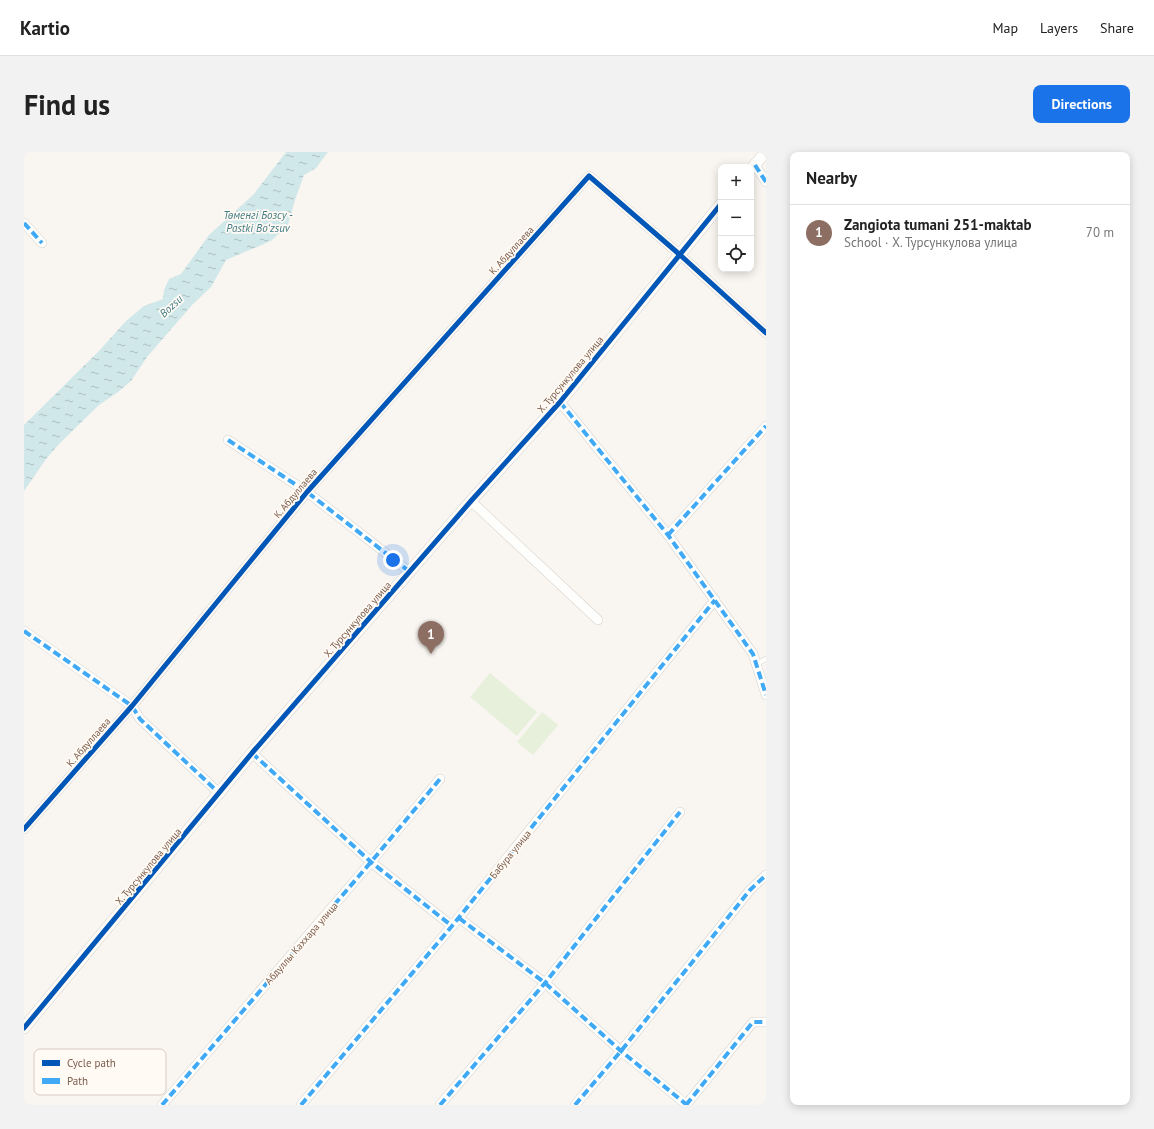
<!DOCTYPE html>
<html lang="en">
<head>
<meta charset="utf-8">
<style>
  body { margin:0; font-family:"PT Sans",sans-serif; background:#f2f2f2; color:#222 }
  .controls { position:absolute; right:12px; top:12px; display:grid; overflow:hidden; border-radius:8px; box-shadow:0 2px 10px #0003 }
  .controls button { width:36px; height:36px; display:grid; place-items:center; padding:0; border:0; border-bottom:1px solid #e0e0e0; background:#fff; color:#222; font:20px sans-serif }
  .you { position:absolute; left:369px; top:408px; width:14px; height:14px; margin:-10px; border:3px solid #fff; border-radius:50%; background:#1a73e8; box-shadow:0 0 0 6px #1a73e833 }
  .badge { display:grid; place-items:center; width:26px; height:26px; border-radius:50%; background:#1a73e8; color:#fff; font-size:13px; font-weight:700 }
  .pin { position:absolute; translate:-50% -33px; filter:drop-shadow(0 1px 2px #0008) }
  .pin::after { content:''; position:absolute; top:21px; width:14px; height:12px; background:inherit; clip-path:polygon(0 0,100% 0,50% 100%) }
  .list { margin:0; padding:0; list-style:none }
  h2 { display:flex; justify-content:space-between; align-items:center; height:52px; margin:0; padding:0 16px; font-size:17px }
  h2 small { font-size:13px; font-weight:400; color:#767676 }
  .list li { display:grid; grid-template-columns:26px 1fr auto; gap:12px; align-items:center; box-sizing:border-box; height:56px; padding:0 16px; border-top:1px solid #e0e0e0 }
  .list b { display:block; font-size:15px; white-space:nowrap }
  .list p { margin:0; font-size:13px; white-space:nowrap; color:#767676 }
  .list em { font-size:13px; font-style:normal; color:#767676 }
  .icon { flex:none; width:22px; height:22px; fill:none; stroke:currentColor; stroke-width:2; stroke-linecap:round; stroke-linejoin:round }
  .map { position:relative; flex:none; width:742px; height:953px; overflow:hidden; border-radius:8px }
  header { display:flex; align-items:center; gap:24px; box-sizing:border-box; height:56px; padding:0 20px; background:#fff; border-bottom:1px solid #e0e0e0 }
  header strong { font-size:19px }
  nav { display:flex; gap:22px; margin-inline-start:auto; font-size:14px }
  .intro { display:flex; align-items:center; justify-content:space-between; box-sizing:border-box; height:96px; padding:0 24px }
  h1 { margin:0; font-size:28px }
  .button { padding:10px 18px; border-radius:8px; background:#1a73e8; color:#fff; font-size:14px; font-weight:700 }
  main { display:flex; gap:24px; padding:0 24px }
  aside { flex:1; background:#fff; border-radius:8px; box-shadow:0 2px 10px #0003 }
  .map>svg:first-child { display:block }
  .garden { fill:#e7f0db }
  .water { fill:url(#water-ripples) }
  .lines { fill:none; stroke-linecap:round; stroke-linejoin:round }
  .service-casing { stroke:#d7d1cb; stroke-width:5.5 }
  .minor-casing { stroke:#d7d1cb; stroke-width:10 }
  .tertiary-casing { stroke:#d7d1cb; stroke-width:12 }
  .service { stroke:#fefefd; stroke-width:4.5 }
  .minor { stroke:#fefefd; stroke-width:9 }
  .tertiary { stroke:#fefefd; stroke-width:11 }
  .quiet { stroke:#3fa9f5; stroke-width:4; stroke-dasharray:8 4; stroke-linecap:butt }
  .cycleway-casing { stroke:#fffaf3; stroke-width:8 }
  .cycleway { stroke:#0057b8; stroke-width:5 }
  .labels { text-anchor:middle; stroke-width:3.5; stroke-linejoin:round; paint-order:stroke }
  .street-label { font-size:10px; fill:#7a5c4d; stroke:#fffaf3 }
  .water-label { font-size:11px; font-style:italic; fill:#437c86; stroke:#fffaf3 }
  .key { fill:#fffaf3; stroke:#d7cbc1; stroke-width:1 }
  .key-label { font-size:11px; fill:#7a5c4d }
</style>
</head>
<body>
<header>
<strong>Kartio</strong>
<nav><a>Map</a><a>Layers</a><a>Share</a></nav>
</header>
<div class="intro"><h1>Find us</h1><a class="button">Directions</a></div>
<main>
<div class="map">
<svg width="742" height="953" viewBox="0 0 742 953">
  <defs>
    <pattern id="water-ripples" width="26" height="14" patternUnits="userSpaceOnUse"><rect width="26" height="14" fill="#d0e8ea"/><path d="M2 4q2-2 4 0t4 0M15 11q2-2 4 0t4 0" fill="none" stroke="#aebfc0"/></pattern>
  </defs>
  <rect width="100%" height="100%" fill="#f9f5f0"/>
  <g class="garden">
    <polygon points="466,521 513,560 493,584 446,545"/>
    <polygon points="518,560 534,573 509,603 493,590"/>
  </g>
  <polygon class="water" points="262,0 304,0 292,16 280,23 271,48 264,73 247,89 202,108 187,135 168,153 123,205 107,229 94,240 75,253 36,291 22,307 0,339 0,273 76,198 102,169 120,154 139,147 140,138 145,127 157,122 185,83 230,42"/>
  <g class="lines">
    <defs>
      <polyline id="service" points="732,512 742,507"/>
      <g id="minor">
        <polyline points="731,13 742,30"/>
        <polyline points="0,71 18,91"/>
        <polyline points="536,250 644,383 729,502 742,543"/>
        <polyline points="204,288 283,340 386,420"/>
        <polyline points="447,349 574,468"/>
        <polyline points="644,383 742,274"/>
        <polyline points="0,479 108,554 116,567 196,642"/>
        <polyline points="228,601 347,710 428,774"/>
        <polyline points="0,677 108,554 283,340 565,24 655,102 742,181"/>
        <polyline points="435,766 521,831 597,899 663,953"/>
        <polyline points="138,953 347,710 416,627"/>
        <polyline points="277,953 428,774 691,448"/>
        <polyline points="416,953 521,831 656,660"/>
        <polyline points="551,953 597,899 726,738 742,723"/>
        <polyline points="662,953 729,870 742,870"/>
      </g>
      <g id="tertiary">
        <polyline points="727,17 742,0"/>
        <polyline points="0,876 228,601 447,349 536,250 697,52"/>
      </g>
    </defs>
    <use href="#service" class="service-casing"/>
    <use href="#minor" class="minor-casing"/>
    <use href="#tertiary" class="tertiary-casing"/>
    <use href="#service" class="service"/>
    <use href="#minor" class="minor"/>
    <use href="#tertiary" class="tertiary"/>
    <g class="quiet">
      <polyline points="731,13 742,30"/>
      <polyline points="0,71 18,91"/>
      <polyline points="536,250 644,383 729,502 742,543"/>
      <polyline points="204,288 283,340 386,420"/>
      <polyline points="644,383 742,274"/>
      <polyline points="0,479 108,554 116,567 196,642"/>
      <polyline points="228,601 347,710 428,774"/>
      <polyline points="435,766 521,831 597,899 663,953"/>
      <polyline points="138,953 347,710 416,627"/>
      <polyline points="277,953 428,774 691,448"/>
      <polyline points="416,953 521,831 656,660"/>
      <polyline points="551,953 597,899 726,738 742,723"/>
      <polyline points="662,953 729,870 742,870"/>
    </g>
    <defs>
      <g id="cycleway">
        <polyline points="0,677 108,554 283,340 565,24 655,102 742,181"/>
        <polyline points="0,876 228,601 447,349 536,250 697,52"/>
      </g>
    </defs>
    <use href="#cycleway" class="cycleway-casing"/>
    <use href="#cycleway" class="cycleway"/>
  </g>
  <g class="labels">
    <g class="street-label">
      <text transform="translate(487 98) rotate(-48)" y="4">К. Абдуллаева</text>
      <text transform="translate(546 222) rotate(-50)" y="4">Х. Турсункулова улица</text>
      <text transform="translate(271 341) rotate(-50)" y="4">К. Абдуллаева</text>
      <text transform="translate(333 467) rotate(-49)" y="4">Х. Турсункулова улица</text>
      <text transform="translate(64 590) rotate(-49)" y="4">К. Абдуллаева</text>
      <text transform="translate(486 702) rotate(-51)" y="4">Бабура улица</text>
      <text transform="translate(124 714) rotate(-50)" y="4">Х. Турсункулова улица</text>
      <text transform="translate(277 791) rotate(-49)" y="4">Абдуллы Каххара улица</text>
    </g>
    <g class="water-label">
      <text x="234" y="67">Төменгі Бозсу -<tspan x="234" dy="13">Pastki Boʻzsuv</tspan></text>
      <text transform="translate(147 154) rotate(-43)" y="4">Bozsu</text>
    </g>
  </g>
  <rect x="10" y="897" width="132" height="46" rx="6" class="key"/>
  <rect x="18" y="908" width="18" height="6" fill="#0057b8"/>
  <rect x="18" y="926" width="18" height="6" fill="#3fa9f5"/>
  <g class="key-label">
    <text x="43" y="915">Cycle path</text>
    <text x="43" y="933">Path</text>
  </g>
</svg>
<div class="controls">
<button>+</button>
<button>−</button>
<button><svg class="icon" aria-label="locate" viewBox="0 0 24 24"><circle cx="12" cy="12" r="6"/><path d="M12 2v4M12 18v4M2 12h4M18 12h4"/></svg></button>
</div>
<div class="you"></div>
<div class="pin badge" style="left:407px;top:502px;background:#8d6e63">1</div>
</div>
<aside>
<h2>Nearby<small></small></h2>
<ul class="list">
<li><span class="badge" style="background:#8d6e63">1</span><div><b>Zangiota tumani 251-maktab</b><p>School · Х. Турсункулова улица</p></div><em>70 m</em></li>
</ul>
</aside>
</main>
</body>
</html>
